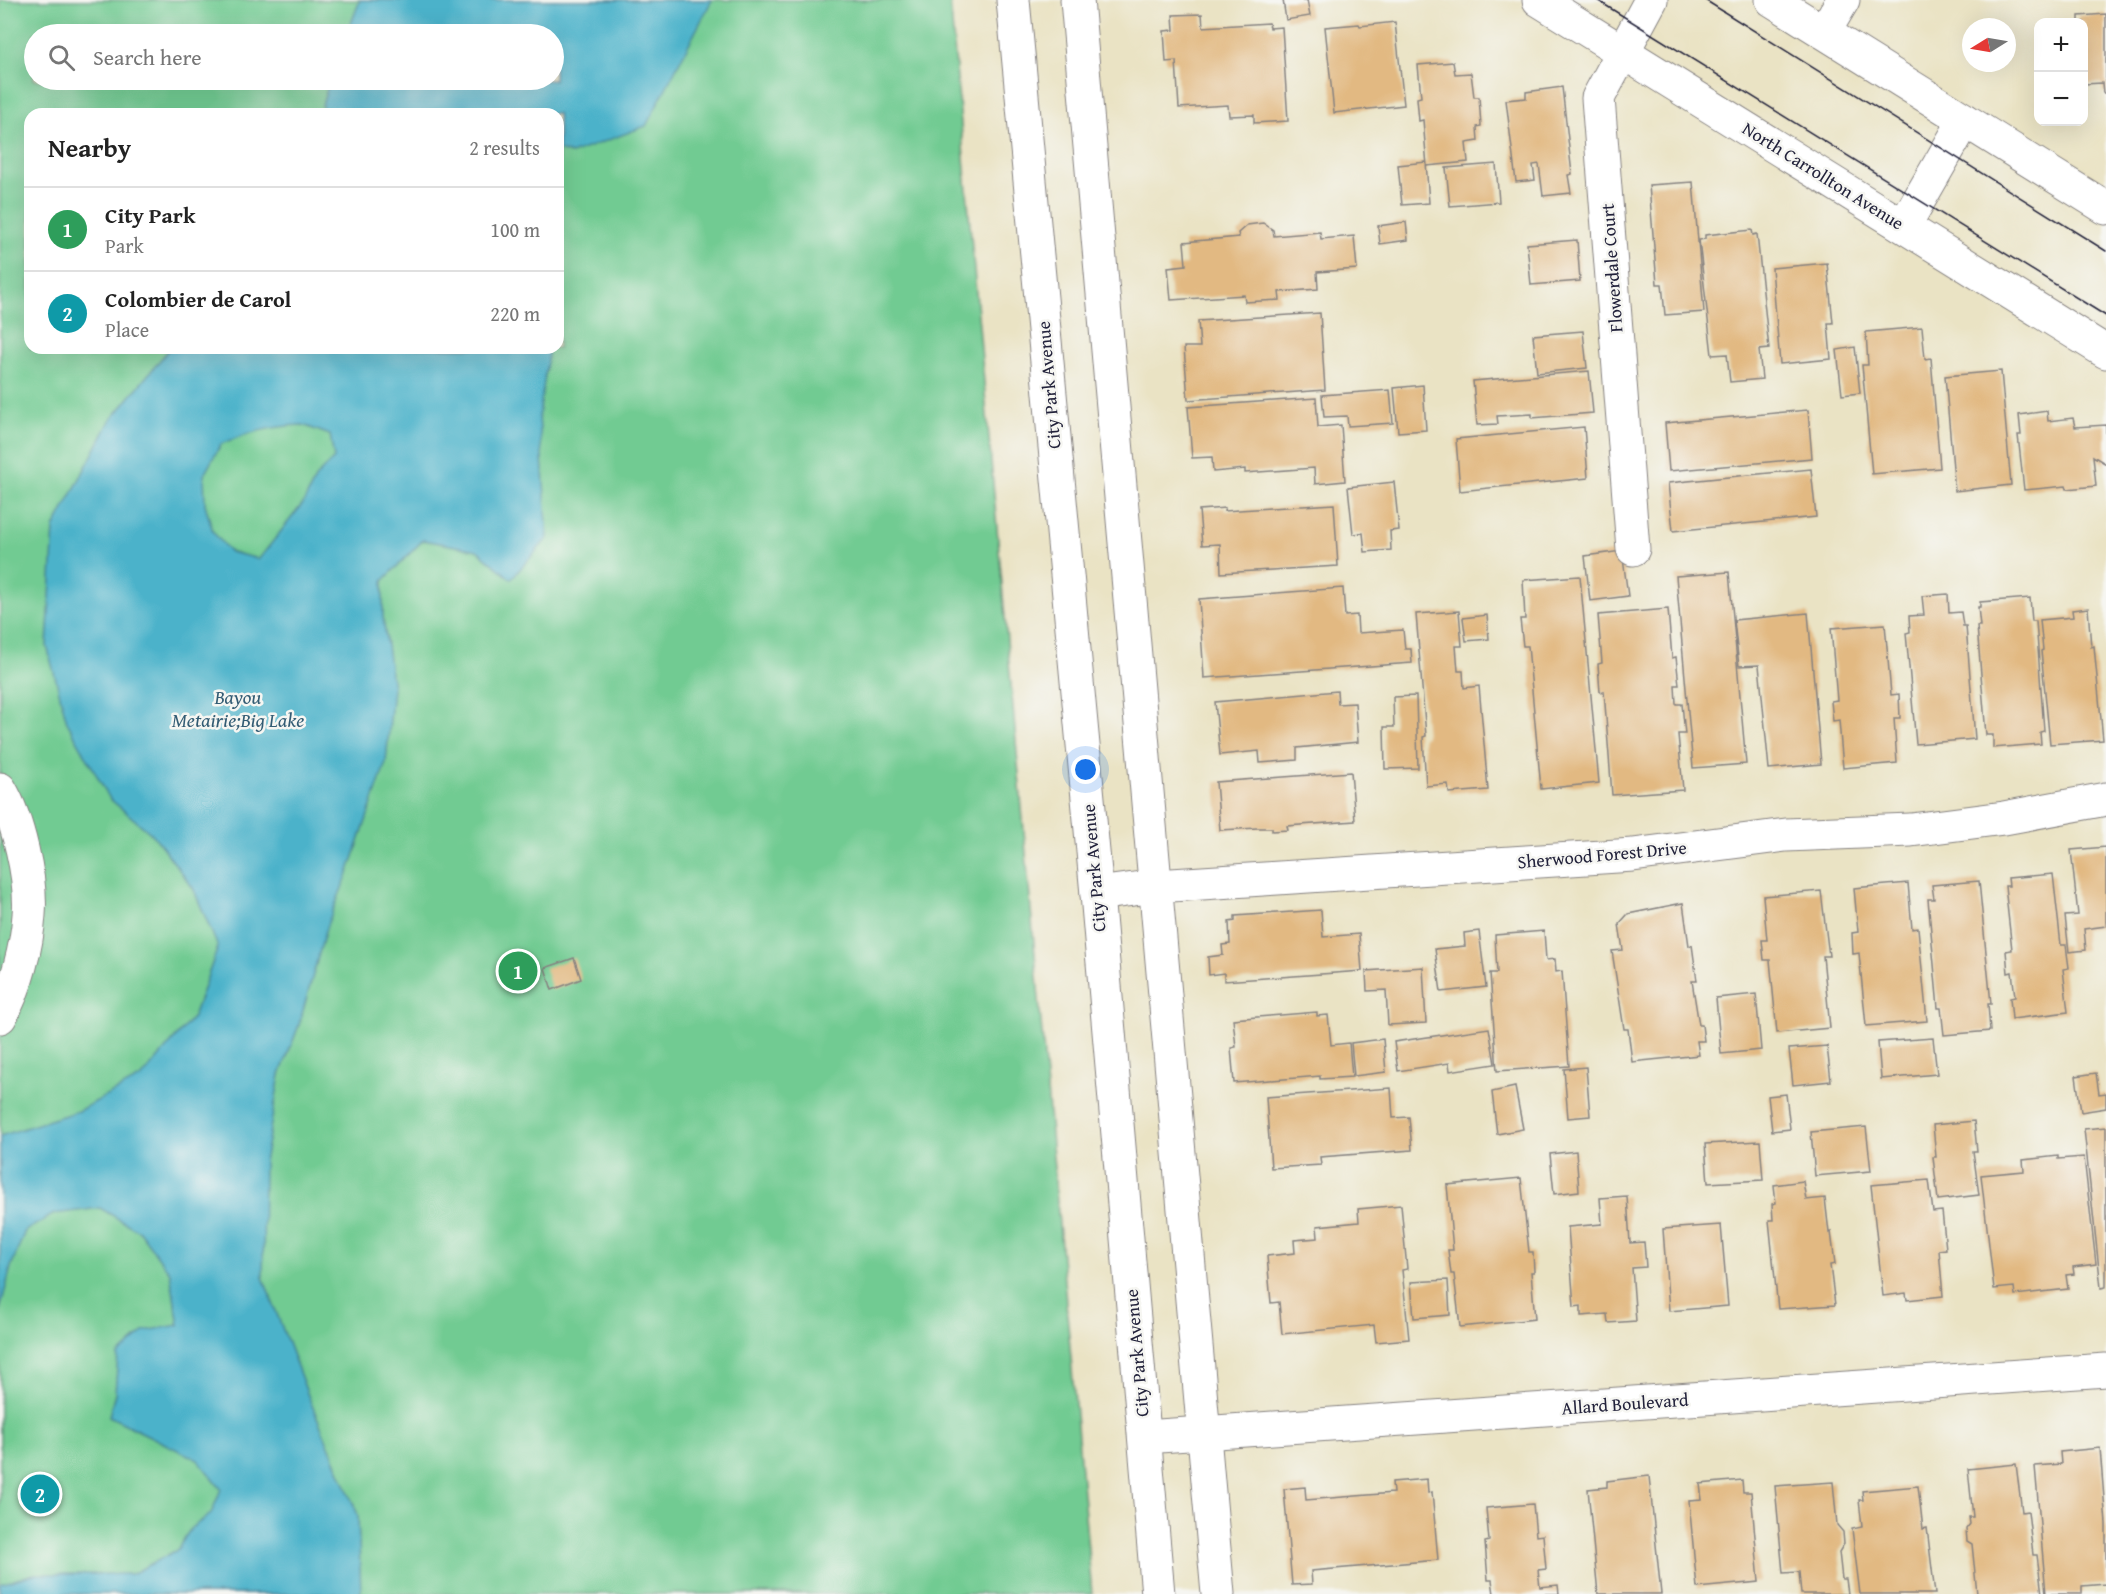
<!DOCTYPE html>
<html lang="en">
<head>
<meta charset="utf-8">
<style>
  body { margin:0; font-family:"Gentium Book Plus",serif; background:#f6f6f6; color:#222 }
  .controls { position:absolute; right:18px; top:18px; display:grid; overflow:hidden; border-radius:12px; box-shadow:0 6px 24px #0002 }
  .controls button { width:54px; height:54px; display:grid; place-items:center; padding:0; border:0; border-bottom:2px solid #e0e0e0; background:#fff; color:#222; font:30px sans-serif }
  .compass { position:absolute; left:1962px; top:18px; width:54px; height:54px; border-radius:50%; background:#fff; box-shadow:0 6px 24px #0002; rotate:259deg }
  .you { position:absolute; left:1086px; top:770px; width:21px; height:21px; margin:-15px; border:4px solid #fff; border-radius:50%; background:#1a73e8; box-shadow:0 0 0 9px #1a73e833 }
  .badge { display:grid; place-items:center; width:39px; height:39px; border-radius:50%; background:#db2777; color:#fff; font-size:20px; font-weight:700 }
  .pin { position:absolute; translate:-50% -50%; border:3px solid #fff; box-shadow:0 2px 6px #0006 }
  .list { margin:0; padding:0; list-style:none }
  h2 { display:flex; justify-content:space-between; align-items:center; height:78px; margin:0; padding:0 24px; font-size:26px }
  h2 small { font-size:20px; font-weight:400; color:#767676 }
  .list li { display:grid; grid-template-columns:39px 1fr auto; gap:18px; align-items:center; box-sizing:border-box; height:84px; padding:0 24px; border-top:2px solid #e0e0e0 }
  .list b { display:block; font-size:22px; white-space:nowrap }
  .list p { margin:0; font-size:20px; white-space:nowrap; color:#767676 }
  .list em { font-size:20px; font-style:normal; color:#767676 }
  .icon { flex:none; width:33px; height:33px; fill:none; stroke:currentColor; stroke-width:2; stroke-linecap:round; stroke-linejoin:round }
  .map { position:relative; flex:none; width:2106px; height:1594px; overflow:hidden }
  .search { position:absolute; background:#fff; box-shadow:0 6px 24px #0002; left:24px; top:24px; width:540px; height:66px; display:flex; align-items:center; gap:15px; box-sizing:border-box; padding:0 21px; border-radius:33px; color:#767676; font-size:22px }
  .panel { position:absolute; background:#fff; box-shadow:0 6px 24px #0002; left:24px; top:108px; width:540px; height:246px; border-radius:18px }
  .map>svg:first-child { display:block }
  .green { fill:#71cb92; stroke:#4a7666; stroke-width:1.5; fill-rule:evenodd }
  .water { fill:#4cb2ca; stroke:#376a82; stroke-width:1.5; fill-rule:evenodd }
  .building { fill:#e2b982 }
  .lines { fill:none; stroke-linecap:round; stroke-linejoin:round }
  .street-casing { stroke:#868280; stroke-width:35 }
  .secondary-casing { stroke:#868280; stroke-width:35 }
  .street { stroke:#fff; stroke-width:33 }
  .secondary { stroke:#fff; stroke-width:33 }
  .tram { stroke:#22223b; stroke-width:1.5 }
  .labels { text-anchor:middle; stroke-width:5; stroke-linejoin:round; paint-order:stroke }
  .street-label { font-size:18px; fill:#22223b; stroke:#f6f6f2 }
  .water-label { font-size:20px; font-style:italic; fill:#335c74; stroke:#f6f6f2 }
</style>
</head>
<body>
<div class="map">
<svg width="2106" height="1594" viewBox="0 0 2106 1594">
  <rect width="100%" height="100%" fill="#f6f6f2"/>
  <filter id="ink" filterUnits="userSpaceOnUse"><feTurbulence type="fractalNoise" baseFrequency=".0167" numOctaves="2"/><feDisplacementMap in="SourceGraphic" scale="12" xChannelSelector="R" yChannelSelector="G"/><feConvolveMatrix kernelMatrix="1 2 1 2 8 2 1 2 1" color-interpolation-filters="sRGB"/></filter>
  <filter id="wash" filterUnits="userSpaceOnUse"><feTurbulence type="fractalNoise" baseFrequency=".008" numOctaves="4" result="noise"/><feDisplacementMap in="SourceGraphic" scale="24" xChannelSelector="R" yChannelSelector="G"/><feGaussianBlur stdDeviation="1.35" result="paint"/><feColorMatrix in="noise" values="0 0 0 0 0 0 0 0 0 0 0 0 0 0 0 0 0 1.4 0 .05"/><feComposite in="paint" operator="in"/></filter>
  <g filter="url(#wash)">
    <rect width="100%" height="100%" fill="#eae3c4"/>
    <path class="green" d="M0,0H950L1092,1594H0ZM34,34H554V80H34ZM30,114H558V348H30Z"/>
    <g class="water">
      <polygon points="360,0 712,0 646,126 571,154 558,150 558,114 324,114 322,105 330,80 554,80 554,34 347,34"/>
      <path d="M170,348H549L539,416L548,538L511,579L477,550L423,540L383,581V617L393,688L386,762L349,871L327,925L299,1025L280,1075L264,1162L263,1277L309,1398L358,1515L361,1594H0V1584L34,1574H132L177,1550L191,1528L211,1514L221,1489L198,1460L109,1416L115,1393L118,1355L145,1331L179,1325L170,1273L139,1231L100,1208L54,1214L25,1231L11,1267L0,1310V1136L78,1111L142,1077L193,1017L218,947L193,888L154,836L110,799L67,722L47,646L54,528L110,421ZM303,425L330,435L334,458L316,477L304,502L259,559L230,552L213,532L205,504L204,475L221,444C250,432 272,426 303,425Z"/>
    </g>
    <g id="blocks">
      <g class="building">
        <polygon points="1283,0 1307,0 1310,16 1286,20"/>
        <polygon points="1202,14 1203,27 1269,23 1270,28 1282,27 1288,121 1254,123 1254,115 1229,116 1228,105 1179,108 1176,61 1166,62 1164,31 1174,30 1173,15"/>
        <polygon points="2106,14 2106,93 2103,93 2102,83 2084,84 2084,22 2079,22 2079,16"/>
        <polygon points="1395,22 1404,105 1334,113 1325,27 1359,24 1360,26"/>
        <polygon points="1453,62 1455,74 1471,73 1474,97 1479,97 1481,126 1477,127 1478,141 1466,143 1468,162 1427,166 1423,120 1419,121 1417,98 1421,97 1418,65"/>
        <polygon points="1562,87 1572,174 1568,175 1571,193 1543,196 1539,164 1533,165 1535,180 1516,182 1506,100 1526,98 1526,92"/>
        <polygon points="1426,162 1429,203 1402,205 1398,165"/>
        <polygon points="1496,164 1499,202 1450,206 1446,168"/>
        <polygon points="1693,182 1704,312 1665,315 1662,284 1657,284 1649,185"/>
        <polygon points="1406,222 1408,240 1380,244 1378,226"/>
        <polygon points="1263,223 1273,230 1274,236 1320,232 1321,239 1354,236 1357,269 1317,272 1318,289 1279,292 1280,300 1245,302 1244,295 1171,300 1168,267 1186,265 1184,242 1239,237 1238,233 1247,225"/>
        <polygon points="1752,230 1753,235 1757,234 1769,349 1759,350 1762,379 1730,382 1727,354 1712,355 1699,240 1705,239 1705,235"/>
        <polygon points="1577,240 1580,281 1531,285 1527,244"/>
        <polygon points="1827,263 1833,323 1828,323 1831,359 1780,364 1772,268"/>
        <polygon points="1320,313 1325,390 1188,400 1184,347 1200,347 1198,321"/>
        <polygon points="1922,327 1925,359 1931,358 1940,468 1872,474 1862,365 1868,365 1866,332"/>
        <polygon points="1583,331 1587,368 1537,373 1533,335"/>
        <polygon points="1855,347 1860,393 1842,395 1837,350"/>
        <polygon points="1589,371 1593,413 1532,418 1532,414 1497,416 1498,424 1477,425 1473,381"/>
        <polygon points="2001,371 2011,485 1955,491 1945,376"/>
        <polygon points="1423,385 1426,430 1398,432 1394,388"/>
        <polygon points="1390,390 1393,423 1348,426 1347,416 1324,417 1322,395"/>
        <polygon points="1316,398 1318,427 1341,425 1345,481 1315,484 1314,468 1245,473 1245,469 1213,472 1212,457 1192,458 1188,407"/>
        <polygon points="1808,410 1812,458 1669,471 1665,423"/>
        <polygon points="2047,411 2048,421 2073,418 2075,427 2106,425 2106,464 2093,456 2096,486 2067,489 2066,486 2024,490 2018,435 2021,435 2019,415"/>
        <polygon points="1584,427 1588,478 1460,491 1456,439"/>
        <polygon points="1811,469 1816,517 1673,531 1668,483"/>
        <polygon points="1394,482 1399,530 1390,531 1391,550 1365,552 1363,533 1353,534 1348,487"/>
        <polygon points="1334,504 1338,566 1221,573 1220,544 1202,545 1199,510 1225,508 1224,511"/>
        <polygon points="1622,551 1628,596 1590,601 1585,556"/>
        <polygon points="1729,572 1746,764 1693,768 1676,576"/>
        <polygon points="1580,576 1599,783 1541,789 1528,646 1523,646 1520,619 1525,619 1523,580"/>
        <polygon points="1343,588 1345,616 1357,615 1358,633 1403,630 1405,649 1411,649 1412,663 1204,678 1199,599"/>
        <polygon points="1948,594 1949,613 1961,612 1963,626 1966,626 1975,739 1916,744 1906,633 1910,632 1909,616 1924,615 1922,596"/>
        <polygon points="2030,598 2032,621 2036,621 2044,731 2040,732 2041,744 1993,748 1993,735 1986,735 1977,626 1980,626 1978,607 1980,607 1980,602"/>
        <polygon points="2088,608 2091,647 2094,646 2103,740 2050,744 2041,651 2043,650 2040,620 2073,617 2072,610"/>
        <polygon points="1668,609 1672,658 1676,657 1679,685 1675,685 1676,704 1682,704 1685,734 1678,734 1683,790 1612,795 1604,691 1600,692 1598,664 1602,663 1598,615"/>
        <polygon points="1459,611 1462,646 1456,646 1458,671 1463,671 1464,688 1479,686 1488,790 1449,793 1448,784 1426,786 1423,737 1426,736 1416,614"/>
        <polygon points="1808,613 1821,764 1769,769 1759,665 1739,666 1734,620"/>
        <polygon points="1487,615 1489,639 1466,641 1463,618"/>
        <polygon points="1885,624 1891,695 1899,694 1900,718 1894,718 1897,763 1843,768 1839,720 1833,721 1831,701 1837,700 1831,628"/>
        <polygon points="1337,691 1338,704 1355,703 1358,742 1297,748 1297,760 1260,763 1259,751 1220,755 1215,702"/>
        <polygon points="1416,696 1418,768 1385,769 1384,727 1394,727 1393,697"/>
        <polygon points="1351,772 1355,821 1287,826 1288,830 1272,831 1272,828 1258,828 1220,830 1216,782"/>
        <polygon points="2106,847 2106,926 2084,929 2086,950 2069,952 2065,916 2078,915 2071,850"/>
        <polygon points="2053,874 2061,945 2066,945 2069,968 2063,969 2068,1012 2012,1019 2010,998 2015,997 2012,972 2008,973 2006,951 2012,950 2005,886 2009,886 2008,878"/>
        <polygon points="1979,881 1991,1004 1988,1004 1990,1031 1944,1035 1941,1008 1938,1008 1928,899 1934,899 1932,885"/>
        <polygon points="1908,883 1912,929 1918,928 1927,1021 1866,1026 1859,953 1853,954 1852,933 1858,932 1854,888"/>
        <polygon points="1821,891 1829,956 1823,956 1830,1028 1777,1033 1770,960 1764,960 1762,940 1767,940 1763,896"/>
        <polygon points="1683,903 1689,946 1692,945 1697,981 1692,981 1699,1025 1702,1025 1704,1041 1697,1041 1699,1055 1632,1062 1628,1029 1624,1029 1612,951 1623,950 1619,924 1628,914"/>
        <polygon points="1321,910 1323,937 1359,934 1362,971 1224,981 1224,973 1209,975 1208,957 1223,955 1222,945 1230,944 1229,922 1235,921 1235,916"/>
        <polygon points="1479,931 1486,987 1441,992 1435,949 1465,946 1464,933"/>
        <polygon points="1544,931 1546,960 1555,959 1556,972 1562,971 1569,1066 1497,1071 1490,973 1497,973 1495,935"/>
        <polygon points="574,958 581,979 552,990 545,968"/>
        <polygon points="1423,967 1426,1023 1388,1025 1386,990 1367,991 1366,971"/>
        <polygon points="1756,994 1761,1050 1721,1054 1716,998"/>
        <polygon points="1317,1012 1317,1016 1328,1015 1331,1045 1349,1043 1352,1077 1320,1079 1320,1076 1234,1083 1231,1048 1236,1047 1233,1019"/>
        <polygon points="1489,1028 1495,1064 1450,1071 1449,1063 1398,1071 1394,1042"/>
        <polygon points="1933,1038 1937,1074 1881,1079 1878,1042"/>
        <polygon points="1383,1039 1386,1072 1354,1076 1351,1043"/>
        <polygon points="1827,1046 1831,1081 1793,1085 1789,1049"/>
        <polygon points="1586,1067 1590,1116 1568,1118 1564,1069"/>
        <polygon points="2096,1073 2099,1094 2106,1093 2106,1108 2081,1112 2076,1076"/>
        <polygon points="1515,1087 1523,1129 1497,1134 1492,1092"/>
        <polygon points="1391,1088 1393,1118 1409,1117 1412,1150 1320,1157 1321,1165 1271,1168 1266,1097"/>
        <polygon points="1786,1094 1790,1129 1772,1131 1768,1096"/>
        <polygon points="1974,1121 1977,1151 1973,1151 1979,1195 1938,1200 1933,1157 1936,1157 1933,1125"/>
        <polygon points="1866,1127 1871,1171 1815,1176 1811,1132"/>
        <polygon points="2106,1127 2106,1287 2101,1288 2084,1129"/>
        <polygon points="1760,1141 1763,1180 1708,1183 1705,1144"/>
        <polygon points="1576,1151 1579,1191 1554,1194 1550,1154"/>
        <polygon points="2058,1156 2058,1159 2084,1157 2096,1264 2073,1267 2074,1274 2066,1275 2068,1289 2015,1295 2014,1287 1994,1289 1981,1175 2024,1171 2023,1160"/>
        <polygon points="1521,1178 1529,1252 1533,1252 1534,1272 1531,1272 1535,1319 1460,1327 1454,1274 1451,1274 1448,1250 1453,1250 1447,1185"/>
        <polygon points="1929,1180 1933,1212 1942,1211 1946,1249 1939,1250 1943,1296 1907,1300 1906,1293 1883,1296 1871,1185"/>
        <polygon points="1803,1181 1806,1200 1825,1198 1829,1233 1831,1232 1835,1264 1830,1265 1835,1305 1778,1309 1769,1220 1773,1220 1772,1204 1776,1203 1774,1185"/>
        <polygon points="1627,1196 1630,1243 1644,1242 1646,1267 1632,1268 1636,1321 1608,1323 1607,1314 1581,1316 1581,1306 1574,1307 1568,1227 1602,1224 1600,1198"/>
        <polygon points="1401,1205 1407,1269 1402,1270 1409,1339 1376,1342 1374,1325 1282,1334 1279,1302 1271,1303 1267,1256 1295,1253 1294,1240 1318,1238 1317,1226 1359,1222 1358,1209"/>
        <polygon points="1721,1225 1728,1306 1669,1311 1663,1229"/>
        <polygon points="1448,1280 1450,1315 1414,1318 1411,1282"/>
        <polygon points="2100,1448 2106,1524 2106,1584 2082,1586 2082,1594 2046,1594 2035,1466 2061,1464 2060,1452"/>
        <polygon points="2016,1464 2022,1512 2028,1511 2033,1555 2037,1555 2042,1594 1977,1594 1972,1544 1967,1541 1966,1529 1970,1524 1969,1517 1973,1517 1968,1469"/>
        <polygon points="1649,1476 1661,1594 1598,1594 1588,1489 1607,1487 1607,1481"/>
        <polygon points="1427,1479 1428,1493 1432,1492 1438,1560 1311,1571 1312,1584 1292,1585 1284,1489 1305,1487 1306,1500 1393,1493 1392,1482"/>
        <polygon points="1742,1480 1743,1492 1751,1492 1759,1582 1697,1588 1689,1501 1702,1500 1700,1484"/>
        <circle cx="40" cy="1494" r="13"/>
        <polygon points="1833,1482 1837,1525 1843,1532 1844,1544 1839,1552 1842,1579 1846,1579 1848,1594 1801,1594 1799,1572 1783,1573 1775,1486"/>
        <polygon points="1918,1486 1923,1529 1927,1528 1935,1594 1860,1594 1852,1529 1862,1527 1859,1500 1863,1500 1862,1491"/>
        <polygon points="1533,1504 1536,1536 1543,1535 1546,1569 1538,1570 1540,1587 1558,1585 1559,1594 1494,1594 1492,1580 1488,1580 1485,1542 1489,1541 1486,1508"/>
      </g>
    </g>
  </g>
  <g filter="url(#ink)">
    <use href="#blocks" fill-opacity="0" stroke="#868280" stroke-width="1.5"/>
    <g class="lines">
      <defs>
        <g id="street">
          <polyline points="1824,32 1843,0"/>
          <polyline points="1633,549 1598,98 1651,0"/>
          <path d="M0,789C18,819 32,880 29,915C27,945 16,990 0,1017"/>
          <polyline points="1097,894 1156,886 1633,855 1786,835 1911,830 2004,818 2106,799"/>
          <polyline points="1145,1437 2106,1370"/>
        </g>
        <g id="secondary">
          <polyline points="1013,0 1097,894 1158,1594"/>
          <polyline points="1077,0 1218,1594"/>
          <polyline points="1539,0 2106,352"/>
          <polyline points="1772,0 2106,208"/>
          <polyline points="1904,226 1965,120"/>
        </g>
      </defs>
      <use href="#street" class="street-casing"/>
      <use href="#secondary" class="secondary-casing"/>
      <use href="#street" class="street"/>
      <use href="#secondary" class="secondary"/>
      <g class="tram">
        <polyline points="1597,0 2106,316"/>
        <polyline points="1705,0 2106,251"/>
      </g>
    </g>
  </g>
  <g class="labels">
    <g class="street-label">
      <text transform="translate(1823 176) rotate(32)" y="6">North Carrollton Avenue</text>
      <text transform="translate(1612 268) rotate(-94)" y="6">Flowerdale Court</text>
      <text transform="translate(1049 385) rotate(-95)" y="6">City Park Avenue</text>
      <text transform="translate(1602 855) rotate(-5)" y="6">Sherwood Forest Drive</text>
      <text transform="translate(1094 868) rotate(-95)" y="6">City Park Avenue</text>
      <text transform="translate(1137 1353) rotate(-95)" y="6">City Park Avenue</text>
      <text transform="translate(1625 1404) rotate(-4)" y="6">Allard Boulevard</text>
    </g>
    <g class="water-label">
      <text x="238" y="704">Bayou<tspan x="238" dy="23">Metairie;Big Lake</tspan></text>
    </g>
  </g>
</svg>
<div class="controls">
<button>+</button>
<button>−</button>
</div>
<svg class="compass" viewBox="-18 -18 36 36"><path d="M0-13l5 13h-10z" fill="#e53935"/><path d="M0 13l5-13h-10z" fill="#767676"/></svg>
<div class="you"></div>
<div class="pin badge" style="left:518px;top:971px;background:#2e9e5b">1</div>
<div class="pin badge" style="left:40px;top:1494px;background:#0f9aa8">2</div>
<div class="search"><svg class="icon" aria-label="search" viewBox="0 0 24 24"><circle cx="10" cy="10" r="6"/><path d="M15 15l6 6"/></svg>Search here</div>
<section class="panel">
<h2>Nearby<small>2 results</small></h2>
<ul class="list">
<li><span class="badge" style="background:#2e9e5b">1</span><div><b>City Park</b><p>Park</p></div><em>100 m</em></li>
<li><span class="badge" style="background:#0f9aa8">2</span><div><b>Colombier de Carol</b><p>Place</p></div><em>220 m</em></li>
</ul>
</section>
</div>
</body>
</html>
